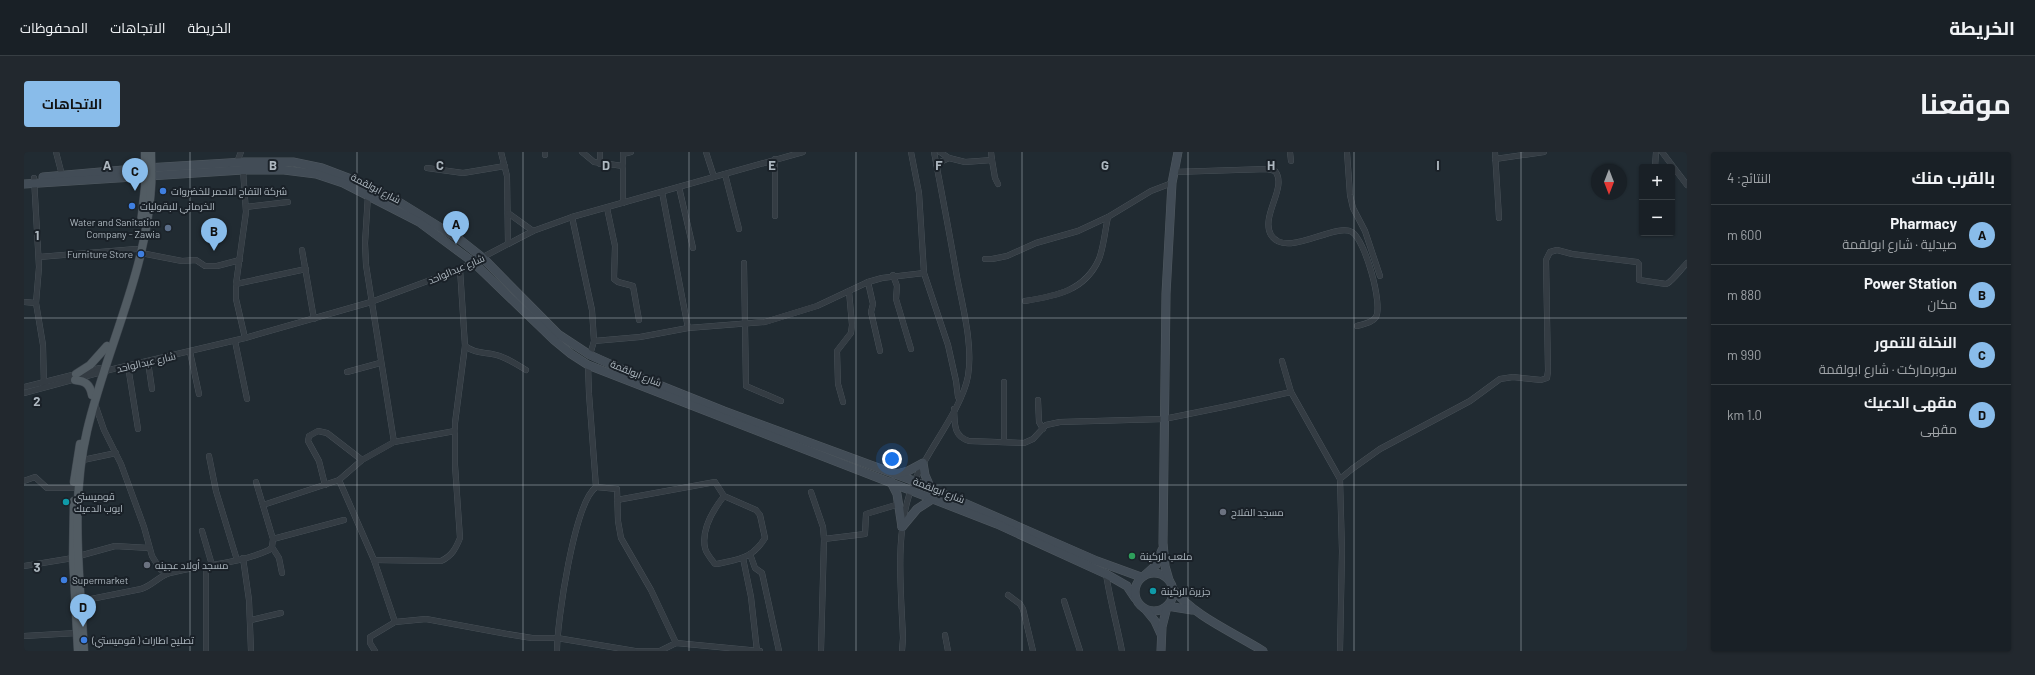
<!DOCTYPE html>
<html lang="ar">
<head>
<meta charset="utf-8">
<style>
  body { margin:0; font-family:Barlow,Cairo,sans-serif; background:#22282e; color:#f1f3f6; direction:rtl }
  .controls { position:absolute; right:12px; top:12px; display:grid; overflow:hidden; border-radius:4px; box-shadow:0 1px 3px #0004 }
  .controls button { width:36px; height:36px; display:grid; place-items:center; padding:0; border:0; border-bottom:1px solid #373e43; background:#192026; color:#f1f3f6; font:20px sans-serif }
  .compass { position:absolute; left:1567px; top:12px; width:36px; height:36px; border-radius:50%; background:#192026; box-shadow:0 1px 3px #0004; rotate:180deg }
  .you { position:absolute; left:868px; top:307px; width:14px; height:14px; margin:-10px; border:3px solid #fff; border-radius:50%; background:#1a73e8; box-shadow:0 0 0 6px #1a73e833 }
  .badge { display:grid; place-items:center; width:26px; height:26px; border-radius:50%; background:#89bcea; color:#111; font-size:13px; font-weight:700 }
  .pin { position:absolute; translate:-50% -33px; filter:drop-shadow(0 1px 2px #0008) }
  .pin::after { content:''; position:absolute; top:21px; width:14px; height:12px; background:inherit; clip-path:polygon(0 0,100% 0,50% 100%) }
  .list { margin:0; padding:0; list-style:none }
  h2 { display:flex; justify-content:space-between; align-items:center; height:52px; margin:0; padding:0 16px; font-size:17px }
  h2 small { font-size:13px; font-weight:400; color:#9fa3a7 }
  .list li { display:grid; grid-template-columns:26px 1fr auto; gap:12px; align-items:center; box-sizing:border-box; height:60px; padding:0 16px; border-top:1px solid #373e43 }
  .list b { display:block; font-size:15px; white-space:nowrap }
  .list p { margin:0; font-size:13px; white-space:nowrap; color:#9fa3a7 }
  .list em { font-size:13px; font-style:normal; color:#9fa3a7 }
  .map { position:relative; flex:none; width:1663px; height:499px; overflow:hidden; direction:ltr; border-radius:4px }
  header { display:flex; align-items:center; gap:24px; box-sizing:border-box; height:56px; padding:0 20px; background:#192026; border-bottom:1px solid #373e43 }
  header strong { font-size:19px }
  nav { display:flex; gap:22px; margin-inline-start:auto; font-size:14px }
  .intro { display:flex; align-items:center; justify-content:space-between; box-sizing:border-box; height:96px; padding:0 24px }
  h1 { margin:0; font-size:28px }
  .button { padding:10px 18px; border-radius:4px; background:#89bcea; color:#111; font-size:14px; font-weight:700 }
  main { display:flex; gap:24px; padding:0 24px }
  aside { flex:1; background:#192026; border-radius:4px; box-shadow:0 1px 3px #0004 }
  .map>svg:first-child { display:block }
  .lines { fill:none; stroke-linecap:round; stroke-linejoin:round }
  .street-casing { stroke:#515a61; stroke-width:6 }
  .secondary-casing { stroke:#515a61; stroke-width:9 }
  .primary-casing { stroke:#3d454d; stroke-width:9 }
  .street { stroke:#343c43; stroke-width:5.5 }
  .secondary { stroke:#424c56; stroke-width:8 }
  .primary { stroke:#525c63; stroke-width:8 }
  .grid { fill:none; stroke:#aeb8c0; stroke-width:1; stroke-opacity:0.55 }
  .shop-dot { fill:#3f7fe0; stroke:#1a2128; stroke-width:1.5 }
  .service-dot { fill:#5c6f8a; stroke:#1a2128; stroke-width:1.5 }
  .culture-dot { fill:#0f9aa8; stroke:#1a2128; stroke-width:1.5 }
  .worship-dot { fill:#6b7280; stroke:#1a2128; stroke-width:1.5 }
  .leisure-dot { fill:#2e9e5b; stroke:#1a2128; stroke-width:1.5 }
  .labels { text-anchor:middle; stroke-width:4; stroke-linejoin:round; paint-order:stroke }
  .street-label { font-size:10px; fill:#aeb8c0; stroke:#1a2128 }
  .poi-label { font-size:10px; fill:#aeb8c0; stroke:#1a2128; text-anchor:start }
  .grid-label { font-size:13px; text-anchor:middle; font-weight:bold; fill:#aeb8c0; stroke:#1a2128; stroke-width:4; stroke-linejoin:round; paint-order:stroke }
</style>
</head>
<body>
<header>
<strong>الخريطة</strong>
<nav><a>الخريطة</a><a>الاتجاهات</a><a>المحفوظات</a></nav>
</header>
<div class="intro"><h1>موقعنا</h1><a class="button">الاتجاهات</a></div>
<main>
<aside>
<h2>بالقرب منك<small>النتائج: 4</small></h2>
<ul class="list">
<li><span class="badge">A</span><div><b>Pharmacy</b><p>صيدلية · شارع ابولقمة</p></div><em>600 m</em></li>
<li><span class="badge">B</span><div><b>Power Station</b><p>مكان</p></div><em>880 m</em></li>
<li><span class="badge">C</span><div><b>النخلة للتمور</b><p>سوبرماركت · شارع ابولقمة</p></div><em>990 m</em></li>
<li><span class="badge">D</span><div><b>مقهى الدعيك</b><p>مقهى</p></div><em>1.0 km</em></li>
</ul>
</aside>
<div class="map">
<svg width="1663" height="499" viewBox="0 0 1663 499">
  <rect width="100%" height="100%" fill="#212b32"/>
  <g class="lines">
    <defs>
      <g id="street">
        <polyline points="32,0 38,23"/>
        <polyline points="477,0 483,24 484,92"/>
        <polyline points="521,0 521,3"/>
        <polyline points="558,0 570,10 599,14"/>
        <polyline points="682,0 690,25"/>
        <polyline points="887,0 895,41 900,121 924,193 932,229 934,245"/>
        <polyline points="967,0 968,8"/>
        <polyline points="1266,0 1267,9"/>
        <polyline points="1323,0 1326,43 1329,56 1341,79 1356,124"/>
        <polyline points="1471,0 1475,66"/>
        <polyline points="1638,0 1663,33"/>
        <polyline points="925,6 941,10 968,8 971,26 974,32"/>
        <polyline points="751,7 751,64"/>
        <polyline points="1471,7 1520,0"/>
        <polyline points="213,10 217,0"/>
        <polyline points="576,12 576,0"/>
        <polyline points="912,12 925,6 916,0"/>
        <polyline points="1631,15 1632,0"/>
        <polyline points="403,16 439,21 481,14"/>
        <polyline points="219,18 222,60 212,132 212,147 221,186"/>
        <path d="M1150,20L1243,17L1251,19C1264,35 1236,64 1247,83C1262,107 1311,70 1328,80C1341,88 1359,152 1352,165C1348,171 1340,172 1333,174"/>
        <polyline points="701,22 715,77"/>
        <polyline points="10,26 15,115 12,151 19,193 20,235"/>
        <polyline points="655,35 669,96"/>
        <polyline points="638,40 664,176"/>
        <polyline points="344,43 341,91 342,113 370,290"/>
        <polyline points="599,51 599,2 607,0"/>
        <polyline points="222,55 264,50"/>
        <polyline points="583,56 591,94 590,127 594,130 609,134 615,168"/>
        <polyline points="484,61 509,79"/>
        <polyline points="548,65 568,158 570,189 566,203"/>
        <polyline points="278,98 290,167"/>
        <polyline points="117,101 158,109 172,108 181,114 193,114 216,108"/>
        <polyline points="15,105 112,97"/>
        <polyline points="961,107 968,107 983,104 1012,91 1054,79 1084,65"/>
        <polyline points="720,111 722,234 757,249"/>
        <polyline points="869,123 873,134 872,147 887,197"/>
        <polyline points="844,130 849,152 847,160 856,199"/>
        <polyline points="212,132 282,117"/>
        <path d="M1001,149C1032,144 1061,139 1075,107C1080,94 1081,78 1084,65L1127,39L1148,31"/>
        <polyline points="0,150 12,151"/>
        <polyline points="211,189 223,247"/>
        <polyline points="570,189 616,185 664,176 741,170 793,154 844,130 858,126 900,121"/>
        <path d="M441,194C451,201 457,200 468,202C481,204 492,212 502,218"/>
        <polyline points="166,200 175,242"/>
        <polyline points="1258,209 1267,240 1316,327 1318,399 1316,499"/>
        <polyline points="124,210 128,237"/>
        <polyline points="104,214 114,277"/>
        <polyline points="323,220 356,211"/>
        <polyline points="980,230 980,290"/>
        <polyline points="0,235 76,216 83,217"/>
        <polyline points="0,241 85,218 221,186 347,150 436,117 509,79 548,65 779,0"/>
        <polyline points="1014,248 1015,270 1019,277"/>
        <polyline points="819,250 814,232 813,199 827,181 828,173 825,139"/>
        <polyline points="71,252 80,278 97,312 120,375 128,404 136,417 142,422"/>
        <path d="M930,257C931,272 929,284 945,289L1000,291L1009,287L1022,273L1036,270L1140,267L1204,254L1267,240"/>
        <polyline points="185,304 192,339 213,408"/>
        <polyline points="59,308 92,301"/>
        <path d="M1316,327L1328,317L1356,297L1446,249L1476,227L1489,225L1517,228L1523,226L1524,219L1522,108L1526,100L1533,98L1548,102L1613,110L1615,112V128L1642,132C1647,131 1658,116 1663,111"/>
        <polyline points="315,328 350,408 371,470"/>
        <polyline points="0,329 11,325 23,336 50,336"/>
        <polyline points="301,333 295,309 284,289 285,284 294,279 303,281 338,308"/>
        <polyline points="572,335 593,337 594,369 597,386 627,438 652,491"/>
        <polyline points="787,340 799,375 800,387 797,499"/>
        <path d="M593,348L691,330L700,344L732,358L736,363L741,386C728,407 715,407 693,412H691C687,407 682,401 681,396C677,377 689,358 700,344"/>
        <polyline points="239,353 315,328 338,308 370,290 431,279"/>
        <polyline points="178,379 188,413"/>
        <polyline points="249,387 320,368"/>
        <polyline points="800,387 841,382 842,362 875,352"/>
        <polyline points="248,395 255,406 258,421"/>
        <polyline points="726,402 731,416 738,421 755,499"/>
        <polyline points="55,404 91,394 125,396"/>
        <polyline points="219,406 225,448 227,499"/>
        <polyline points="719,406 727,445 733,499"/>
        <path d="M350,408L417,409C428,404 432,396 436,386L431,313V271L441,194L436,117"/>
        <polyline points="0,414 49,406"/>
        <path d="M1082,422C1086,448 1093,473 1098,499"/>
        <polyline points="984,443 996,452 999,457 1009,499"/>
        <path d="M57,449L117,437C128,434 136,423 146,421C179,413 214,412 245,398L248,395L249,387L232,330"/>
        <polyline points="1040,449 1056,499"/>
        <polyline points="227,468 257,461"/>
        <polyline points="921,483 924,499"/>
        <polyline points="0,484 53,481"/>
        <polyline points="182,499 182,415"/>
        <polyline points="351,499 346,491 346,485 371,470 402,467 483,482 508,486 533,486 611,499"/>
        <path d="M533,499C533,470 550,351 572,335L565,242L564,213"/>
        <polyline points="614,499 636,499 652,491 736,499"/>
        <path d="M878,499L879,486C877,436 870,376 890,330C904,297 938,257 944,224C949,193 939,156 933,125C926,84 918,42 910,0"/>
      </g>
      <g id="secondary">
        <polyline points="19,25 122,16 220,10 269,10 298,16 327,27 375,50 435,87 459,106 534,182 566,203 615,225 700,259 890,329 1073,409 1117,425"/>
        <polyline points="0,32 219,18 260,18 292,22 319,31 395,70 449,110 530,188 547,202 564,213 973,372 1082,422 1103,434 1111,446"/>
        <polyline points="872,322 884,319 899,311 901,323 907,337"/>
        <polyline points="867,330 873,342 878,375"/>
        <polyline points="878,375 893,357 910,346"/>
        <circle cx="1130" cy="440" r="19"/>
        <polyline points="1121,423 1132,413 1138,398"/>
        <polyline points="1145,428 1141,414 1139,391 1142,142 1148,31 1154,0"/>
        <path d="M1149,437C1171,465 1209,480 1239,499"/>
        <polyline points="1143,454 1168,458"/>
        <polyline points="1122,458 1131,469 1137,482"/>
        <polyline points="1137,499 1138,475 1143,455"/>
      </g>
      <g id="primary">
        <polyline points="117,71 121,35 121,0"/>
        <polyline points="52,222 66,213 83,194"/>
        <path d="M51,228C61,229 66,232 68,243"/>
        <polyline points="50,330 56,292"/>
        <polyline points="50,349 49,406 54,499"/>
        <path d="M60,499C56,427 46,350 63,279C82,197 122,121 127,36C128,24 127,12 127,0"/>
      </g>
    </defs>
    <use href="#street" class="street-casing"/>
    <use href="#secondary" class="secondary-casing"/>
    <use href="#primary" class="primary-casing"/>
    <use href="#street" class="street"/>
    <use href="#secondary" class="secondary"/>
    <use href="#primary" class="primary"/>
  </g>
  <path class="grid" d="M166,0V499M333,0V499M499,0V499M665,0V499M832,0V499M998,0V499M1164,0V499M1330,0V499M1497,0V499M0,166H1663M0,333H1663"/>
  <g class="shop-dot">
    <circle cx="139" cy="39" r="4"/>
    <circle cx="108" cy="54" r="4"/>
    <circle cx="117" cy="102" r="4"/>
    <circle cx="40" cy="428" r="4"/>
    <circle cx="60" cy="488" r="4"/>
  </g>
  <circle class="service-dot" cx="144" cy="76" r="4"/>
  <g class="culture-dot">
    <circle cx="42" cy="350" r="4"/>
    <circle cx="1129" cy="439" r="4"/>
  </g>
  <g class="worship-dot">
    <circle cx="1199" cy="360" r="4"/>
    <circle cx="123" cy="413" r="4"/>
  </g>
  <circle class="leisure-dot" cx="1108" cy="404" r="4"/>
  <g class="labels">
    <g class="street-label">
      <text transform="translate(352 36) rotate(27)" y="4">شارع ابولقمة</text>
      <text transform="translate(432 117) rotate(-23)" y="4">شارع عبدالواحد</text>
      <text transform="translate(122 210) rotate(-13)" y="4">شارع عبدالواحد</text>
      <text transform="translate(612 221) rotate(22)" y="4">شارع ابولقمة</text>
      <text transform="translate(915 338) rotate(21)" y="4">شارع ابولقمة</text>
    </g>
    <g class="poi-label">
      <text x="147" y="43">شركة التفاح الاحمر للخضروات</text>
      <text x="116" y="58">الخرماني للبقوليات</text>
      <text x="136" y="74" text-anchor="end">Water and Sanitation<tspan x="136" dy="12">Company - Zawia</tspan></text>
      <text x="109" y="106" text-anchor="end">Furniture Store</text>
      <text x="50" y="348">قوميستي<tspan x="50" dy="12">ايوب الدعيك</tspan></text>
      <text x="1207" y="364">مسجد الفلاح</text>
      <text x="1116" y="408">ملعب الركينة</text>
      <text x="131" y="417">مسجد أولاد عجينه</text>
      <text x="48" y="432">Supermarket</text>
      <text x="1137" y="443">جزيرة الركينة</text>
      <text x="68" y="492">تصليح اطارات ( قوميستي)</text>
    </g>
  </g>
  <g class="grid-label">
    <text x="83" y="18">A</text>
    <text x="249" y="18">B</text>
    <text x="416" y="18">C</text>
    <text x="582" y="18">D</text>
    <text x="748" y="18">E</text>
    <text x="915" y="18">F</text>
    <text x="1081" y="18">G</text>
    <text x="1247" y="18">H</text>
    <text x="1414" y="18">I</text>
    <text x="13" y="88">1</text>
    <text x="13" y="254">2</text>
    <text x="13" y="420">3</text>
  </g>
</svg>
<div class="controls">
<button>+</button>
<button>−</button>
</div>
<svg class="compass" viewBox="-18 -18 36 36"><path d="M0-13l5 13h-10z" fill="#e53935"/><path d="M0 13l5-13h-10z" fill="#9fa3a7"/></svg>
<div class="you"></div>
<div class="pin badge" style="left:432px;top:92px">A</div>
<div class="pin badge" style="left:190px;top:99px">B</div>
<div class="pin badge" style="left:111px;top:39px">C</div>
<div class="pin badge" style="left:59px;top:475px">D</div>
</div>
</main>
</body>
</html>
